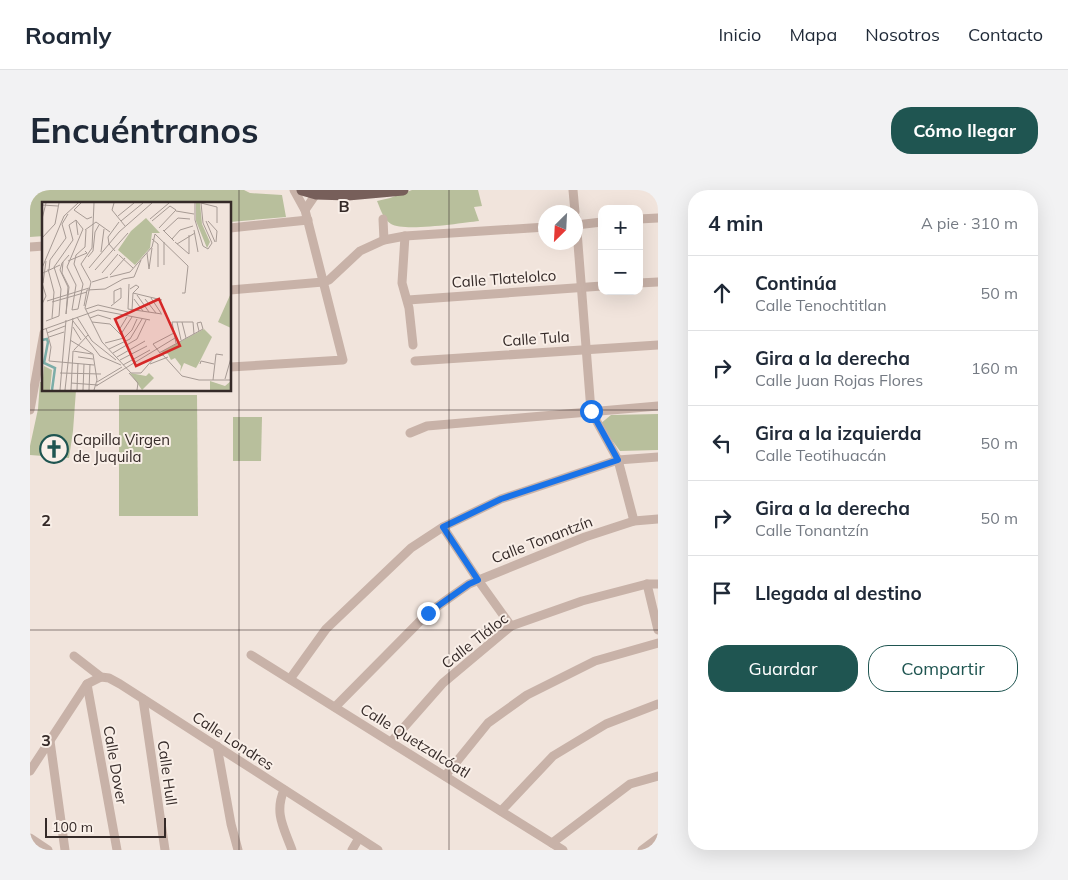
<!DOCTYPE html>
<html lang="es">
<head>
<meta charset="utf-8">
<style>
  body { margin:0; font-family:Mulish,sans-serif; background:#f2f2f3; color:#1f2937 }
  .controls { position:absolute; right:15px; top:15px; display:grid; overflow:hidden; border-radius:10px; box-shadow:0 5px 20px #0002 }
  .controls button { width:45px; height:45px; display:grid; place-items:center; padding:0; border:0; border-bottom:1px solid #e0e1e3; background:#fff; color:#1f2937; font:25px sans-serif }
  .compass { position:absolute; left:508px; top:15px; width:45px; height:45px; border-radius:50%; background:#fff; box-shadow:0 5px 20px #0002; rotate:204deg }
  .scale { position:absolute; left:15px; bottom:12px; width:121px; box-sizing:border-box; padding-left:5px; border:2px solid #352a28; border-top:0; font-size:14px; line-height:18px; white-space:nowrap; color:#352a28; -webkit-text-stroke:4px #f9efe8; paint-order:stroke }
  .stop { position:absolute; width:15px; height:15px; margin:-11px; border:4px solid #1a73e8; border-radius:50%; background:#fff }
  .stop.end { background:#1a73e8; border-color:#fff; box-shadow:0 1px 5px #0008 }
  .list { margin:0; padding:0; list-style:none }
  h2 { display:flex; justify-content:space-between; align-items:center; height:65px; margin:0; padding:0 20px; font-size:21px }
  h2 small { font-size:16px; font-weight:400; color:#747a83 }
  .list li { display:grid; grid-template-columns:32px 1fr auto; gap:15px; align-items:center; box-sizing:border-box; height:75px; padding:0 20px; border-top:1px solid #e0e1e3 }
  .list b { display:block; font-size:19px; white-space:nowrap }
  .list p { margin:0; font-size:16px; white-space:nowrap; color:#747a83 }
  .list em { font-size:16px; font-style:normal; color:#747a83 }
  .actions { display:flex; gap:10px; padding:15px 20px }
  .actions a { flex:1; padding:11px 0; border:1px solid #1f5551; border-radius:20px; text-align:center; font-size:18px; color:#1f5551 }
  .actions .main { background:#1f5551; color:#fff }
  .icon { flex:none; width:28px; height:28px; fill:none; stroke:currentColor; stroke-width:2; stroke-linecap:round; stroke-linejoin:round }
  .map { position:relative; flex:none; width:628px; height:660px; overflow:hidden; border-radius:20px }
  header { display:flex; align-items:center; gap:30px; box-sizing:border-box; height:70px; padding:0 25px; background:#fff; border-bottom:1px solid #e0e1e3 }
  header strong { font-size:24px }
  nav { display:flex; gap:28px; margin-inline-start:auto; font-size:18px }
  .intro { display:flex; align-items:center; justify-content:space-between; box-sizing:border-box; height:120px; padding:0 30px }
  h1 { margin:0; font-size:35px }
  .button { padding:12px 22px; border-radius:20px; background:#1f5551; color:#fff; font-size:18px; font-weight:700 }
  main { display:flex; gap:30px; padding:0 30px }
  aside { flex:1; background:#fff; border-radius:20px; box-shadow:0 5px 20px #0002 }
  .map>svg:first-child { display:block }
  .green { fill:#b8bf9c }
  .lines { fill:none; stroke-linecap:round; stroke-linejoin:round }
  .minor { stroke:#c8b2a8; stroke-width:9 }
  .major { stroke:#775f5a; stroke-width:11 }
  .route { stroke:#1a73e8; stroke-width:6 }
  .grid { fill:none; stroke:#352a28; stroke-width:1; stroke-opacity:0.55 }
  .labels { text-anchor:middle; stroke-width:4; stroke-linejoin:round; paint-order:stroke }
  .street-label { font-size:15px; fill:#352a28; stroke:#f9efe8 }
  .poi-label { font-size:15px; fill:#352a28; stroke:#f9efe8; text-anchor:start }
  .inset-river { fill:none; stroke:#7cada8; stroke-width:2.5 }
  .inset-road { fill:none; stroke:#a69a94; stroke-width:1 }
  .view { fill:#d62828; fill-opacity:0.15; stroke:#d62828; stroke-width:2.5 }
  .inset-edge { fill:none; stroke:#352a28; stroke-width:2.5 }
  .grid-label { font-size:16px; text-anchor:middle; font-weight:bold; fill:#352a28; stroke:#f9efe8; stroke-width:4; stroke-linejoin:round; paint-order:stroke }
</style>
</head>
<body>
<header>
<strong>Roamly</strong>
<nav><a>Inicio</a><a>Mapa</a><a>Nosotros</a><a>Contacto</a></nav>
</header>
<div class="intro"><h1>Encuéntranos</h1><a class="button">Cómo llegar</a></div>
<main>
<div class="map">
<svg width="628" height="660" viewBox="0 0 628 660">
  <rect width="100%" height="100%" fill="#f1e4dc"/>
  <g class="green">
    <polygon points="0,0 214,0 220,3 252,5 256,27 200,32 200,14 14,14 14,46 0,47"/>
    <path d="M382,0H448L452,16L444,17L449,31C431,33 374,42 361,34C353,29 350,18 347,11L360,8Z"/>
    <polygon points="10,192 14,192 14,200 46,200 43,241 39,268 0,265 0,256 8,219"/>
    <polygon points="89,205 167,205 168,326 89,326"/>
    <polygon points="628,224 628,260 590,261 570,234 581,225"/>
    <polygon points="203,227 232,227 231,271 203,271"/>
  </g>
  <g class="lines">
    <g class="minor">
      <polyline points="543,0 545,22"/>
      <polyline points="275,20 286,4"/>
      <polyline points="546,28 561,221 588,270 604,331"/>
      <polyline points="353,29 354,50"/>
      <polyline points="609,29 628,28"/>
      <polyline points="546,35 572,32"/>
      <polyline points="200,38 278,30"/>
      <polyline points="375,46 372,93 379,118 383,155"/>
      <polyline points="0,57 14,56"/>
      <polyline points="609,93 628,92"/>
      <polyline points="200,100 293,92 299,90 330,61 354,50 375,46 516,37"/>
      <polyline points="378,110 572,96"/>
      <polyline points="385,171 628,155"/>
      <polyline points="200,177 313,170 275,20 264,0"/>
      <polyline points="0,220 14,143"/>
      <polyline points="380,243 397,236 628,216"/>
      <polyline points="413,337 448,390 481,436"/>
      <polyline points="617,394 628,440"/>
      <polyline points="221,465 533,660"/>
      <polyline points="44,466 71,487 79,488 90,494 348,660"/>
      <polyline points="260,489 296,439 381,358 413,337 471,309 588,270 628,267"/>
      <polyline points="57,494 87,660"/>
      <polyline points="113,509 135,660"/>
      <polyline points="305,517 398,423 439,394 555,347 604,331 628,329"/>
      <polyline points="20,551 35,660"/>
      <polyline points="361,552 413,493 481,436 552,411 617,394 628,394"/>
      <polyline points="187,556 201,634 208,660"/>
      <polyline points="0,581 57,494 71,487"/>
      <polyline points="415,586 458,533 497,505 565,471 628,453"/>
      <path d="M254,600C244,623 254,638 262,660"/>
      <polyline points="471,621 523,566 576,534 628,514"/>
      <polyline points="0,648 18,660"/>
      <polyline points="522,653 600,594 628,586"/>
      <polyline points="322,660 329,648"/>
      <polyline points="612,660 628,648"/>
    </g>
    <polyline class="major" points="272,0 286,4 318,5 373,0"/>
  </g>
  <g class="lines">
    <polyline class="route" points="398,423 439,394 448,390 413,337 471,309 588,270 561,221"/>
  </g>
  <path class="grid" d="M209,0V660M419,0V660M0,220H628M0,440H628"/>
  <defs>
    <symbol id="church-ring" viewBox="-11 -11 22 22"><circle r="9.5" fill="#f9efe8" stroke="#1f5551" stroke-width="1.5"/><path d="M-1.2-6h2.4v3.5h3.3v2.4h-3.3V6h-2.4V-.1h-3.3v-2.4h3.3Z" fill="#1f5551"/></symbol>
  </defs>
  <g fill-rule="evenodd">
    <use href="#church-ring" x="8" y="243" width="32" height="32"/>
  </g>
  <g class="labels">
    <g class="street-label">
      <text transform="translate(474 89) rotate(-4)" y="5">Calle Tlatelolco</text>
      <text transform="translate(506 149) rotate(-4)" y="5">Calle Tula</text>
      <text transform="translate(512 350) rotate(-21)" y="5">Calle Tonantzín</text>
      <text transform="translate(445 451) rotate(-38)" y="5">Calle Tláloc</text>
      <text transform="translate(203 551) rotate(33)" y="5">Calle Londres</text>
      <text transform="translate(385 551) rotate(32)" y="5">Calle Quetzalcóatl</text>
      <text transform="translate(85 575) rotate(80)" y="5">Calle Dover</text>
      <text transform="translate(137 583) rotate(82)" y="5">Calle Hull</text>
    </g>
    <g class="poi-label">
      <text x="43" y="255">Capilla Virgen<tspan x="43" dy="17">de Juquila</tspan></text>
    </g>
  </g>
  <g transform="translate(12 12)">
    <rect width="189" height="189" fill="#f1e4dc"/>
    <path d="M154,1H158L160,22L168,40L165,46L154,19ZM104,16L118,31H110L108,46L93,63L76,48L89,29ZM189,91V126L176,120ZM162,127L170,135L158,159L154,166L142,161L138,170L139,164L133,156L129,158L126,152L119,150ZM2,164L10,168L8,188H0ZM88,171L104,174L107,171L112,176L100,188ZM168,179L183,184L189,179V188H168Z" fill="#b8bf9c"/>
    <path class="inset-river" d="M0,138L5,137L6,140L2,161L13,166L10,188"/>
    <path class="inset-road" d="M39,1L32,8L45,17L50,15M52,1L50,46L39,62L49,80L43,106L60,140L89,171H99L112,156L121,153L140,174L157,178H189M72,1L70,8L83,24M153,1V18L161,44L166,47L170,41L161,21L159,1M159,1L175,5V21M0,3L16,4M134,9L152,12M76,14L92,1M0,17L4,1M108,17L127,1M34,18L36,33M79,19L101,1M110,19L128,4L134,8M164,19L173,40M166,19L175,29L174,40M117,26L134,8M43,28L54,20L68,30M121,28L132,39M152,28L156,50M122,29L136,16L148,17M0,36L13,22L17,1M110,37L116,42V65M130,37L138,28L151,24M133,40L147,52V33M135,42L153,31M73,49L67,42L66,35L77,20M59,50L62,27M105,51L107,67L110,46M77,53L91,66M46,55L51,49L53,30L57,23M26,59L45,51L43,49M21,60L20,71L27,85L24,112L26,85L18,68L20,61L27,53M122,63V40M0,66L22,14L36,1M47,66L77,30L110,1M6,67L12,90L10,116M7,68L8,58L24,36L20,22L26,12M53,68L86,31M1,71L18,63M60,71L76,52M68,73L83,56M68,75L88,70L110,45L113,32L146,64M50,80L66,75M0,81L4,94L0,102M1,81L4,59M87,82L86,107L120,112M88,87L94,83L97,85L91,91L90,108M91,91L120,98M140,91H143L146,64M95,93L107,110M109,96L119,111M92,97L101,109M103,97L114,111M5,99L47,86M10,100L45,90M42,104L45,88L63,87L81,77L92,75L99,58M69,104L79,96V86L72,89V101M44,107L56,103L86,110M35,115L50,139L74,158M48,116L56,113L69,117M4,119L17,114L19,87L12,65L31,38L27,23L34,18L41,27L25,65L34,83L30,108L36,107L41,82L32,62L34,53L43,45L44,28M31,119L58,154L79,163M50,120L68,122L82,136M135,120L139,138M140,120L144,136M31,125L39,138M4,126L9,145L7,159L52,163M0,128L56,108L108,118M77,128L85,115M5,131L23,124M79,132L90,115M7,135L22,130M28,138L51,152M63,141L82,136L90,128L95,117M134,141L130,120H151L152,132M67,147L88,137L100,117M32,148L46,133M31,149L50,152M71,151L95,137L104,118M117,151L161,127L159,120L155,121L157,129M118,151L111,142L132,131M51,152L55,178L52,188M36,155L51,157M75,155L103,139M78,158L105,144M108,162L126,155M158,162L159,159L172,162M81,163L108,148M18,171L59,172M87,171L96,181L95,188M183,177L189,156M171,178L174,152L181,153M55,180L80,165M29,181L56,183M54,184L133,136M18,188L24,118M23,188L31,116M29,188L31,149M35,188L36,161M41,188L42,162M47,188L48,162"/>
    <path class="view" d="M117,97L138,144L94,164L73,117Z"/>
    <rect width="189" height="189" class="inset-edge"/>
  </g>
  <g class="grid-label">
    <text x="314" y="22">B</text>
    <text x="16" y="336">2</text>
    <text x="16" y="556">3</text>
  </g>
</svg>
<div class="controls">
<button>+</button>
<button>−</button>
</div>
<svg class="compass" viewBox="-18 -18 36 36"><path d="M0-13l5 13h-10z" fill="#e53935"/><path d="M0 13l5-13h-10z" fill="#747a83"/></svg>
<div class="scale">100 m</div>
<div class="stop" style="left:561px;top:221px"></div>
<div class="stop end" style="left:398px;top:423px"></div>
</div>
<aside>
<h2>4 min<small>A pie · 310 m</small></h2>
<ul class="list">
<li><svg class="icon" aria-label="ahead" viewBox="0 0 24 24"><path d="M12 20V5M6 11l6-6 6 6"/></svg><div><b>Continúa</b><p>Calle Tenochtitlan</p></div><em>50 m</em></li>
<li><svg class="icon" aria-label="right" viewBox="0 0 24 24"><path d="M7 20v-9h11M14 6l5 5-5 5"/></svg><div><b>Gira a la derecha</b><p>Calle Juan Rojas Flores</p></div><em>160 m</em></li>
<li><svg class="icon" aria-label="left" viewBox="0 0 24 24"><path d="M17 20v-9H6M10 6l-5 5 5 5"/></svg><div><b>Gira a la izquierda</b><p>Calle Teotihuacán</p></div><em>50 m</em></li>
<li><svg class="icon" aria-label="right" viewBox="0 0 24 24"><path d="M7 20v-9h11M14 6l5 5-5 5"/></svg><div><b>Gira a la derecha</b><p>Calle Tonantzín</p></div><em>50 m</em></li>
<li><svg class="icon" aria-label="arrive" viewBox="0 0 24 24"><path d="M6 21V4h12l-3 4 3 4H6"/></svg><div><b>Llegada al destino</b></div></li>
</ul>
<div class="actions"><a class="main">Guardar</a><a>Compartir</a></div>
</aside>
</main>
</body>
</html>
